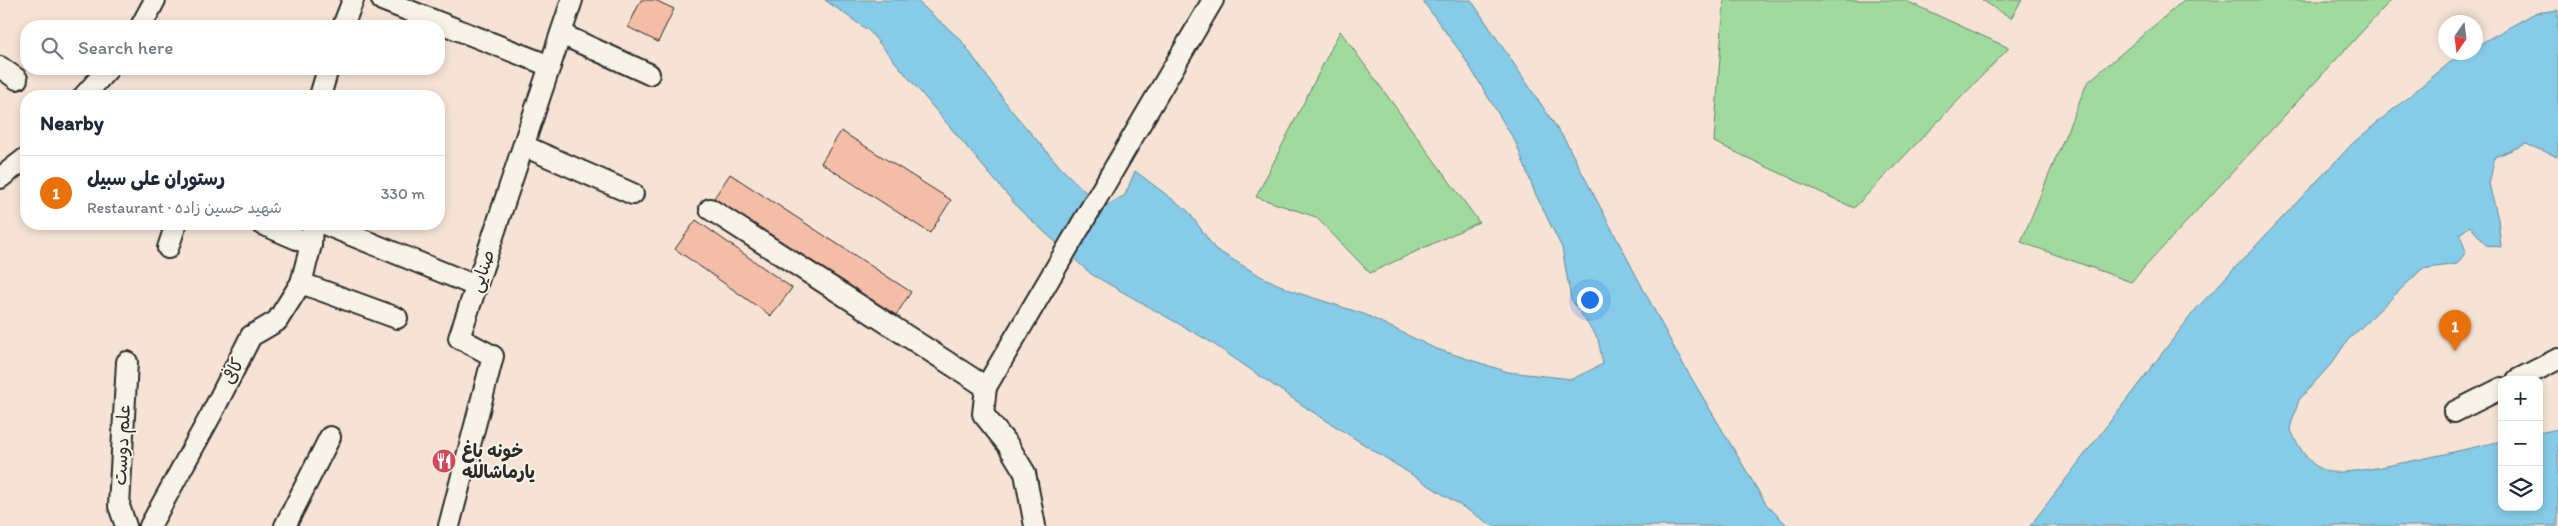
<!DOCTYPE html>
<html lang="en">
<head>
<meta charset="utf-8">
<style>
  body { margin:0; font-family:Itim,"Playpen Sans Arabic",sans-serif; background:#f6f6f7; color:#1f2937 }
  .controls { position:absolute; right:15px; bottom:15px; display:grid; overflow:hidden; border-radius:10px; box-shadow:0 2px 8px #0003 }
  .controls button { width:45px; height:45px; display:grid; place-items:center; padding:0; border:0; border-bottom:1px solid #e0e1e3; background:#fff; color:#1f2937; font:25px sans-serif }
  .compass { position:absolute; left:2438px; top:15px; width:45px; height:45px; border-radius:50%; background:#fff; box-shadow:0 2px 8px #0003; rotate:194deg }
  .you { position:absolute; left:1589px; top:299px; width:18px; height:18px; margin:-12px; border:4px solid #fff; border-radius:50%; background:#1a73e8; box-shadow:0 0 0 8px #1a73e833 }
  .badge { display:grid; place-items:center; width:32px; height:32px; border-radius:50%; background:#d1495b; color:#fff; font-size:16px; font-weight:700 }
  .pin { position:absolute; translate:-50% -41px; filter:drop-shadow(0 1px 2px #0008) }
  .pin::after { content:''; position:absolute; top:26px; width:18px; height:15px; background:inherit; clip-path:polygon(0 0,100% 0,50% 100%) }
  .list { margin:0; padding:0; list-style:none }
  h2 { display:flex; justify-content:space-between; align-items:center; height:65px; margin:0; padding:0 20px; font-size:21px }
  h2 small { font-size:16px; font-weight:400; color:#747a83 }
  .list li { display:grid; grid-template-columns:32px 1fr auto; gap:15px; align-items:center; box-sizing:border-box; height:75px; padding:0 20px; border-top:1px solid #e0e1e3 }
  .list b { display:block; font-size:19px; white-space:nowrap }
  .list p { margin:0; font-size:16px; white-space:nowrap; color:#747a83 }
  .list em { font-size:16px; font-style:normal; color:#747a83 }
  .icon { flex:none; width:28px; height:28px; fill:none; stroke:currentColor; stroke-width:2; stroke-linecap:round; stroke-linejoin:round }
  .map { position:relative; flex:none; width:2558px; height:526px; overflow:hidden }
  .search { position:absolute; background:#fff; box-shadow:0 2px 8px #0003; left:20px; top:20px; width:425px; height:55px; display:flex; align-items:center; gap:12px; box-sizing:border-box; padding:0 18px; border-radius:20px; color:#747a83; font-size:19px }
  .panel { position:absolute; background:#fff; box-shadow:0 2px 8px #0003; left:20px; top:90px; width:425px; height:140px; border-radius:20px }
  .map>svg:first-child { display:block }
  .green { fill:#a1da9f; stroke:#668265 }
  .water { fill:#86cbe7; stroke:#628b9c }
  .building { fill:#f4bda8; stroke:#2b2b2b }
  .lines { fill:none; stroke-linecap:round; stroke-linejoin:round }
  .minor-casing { stroke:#2b2b2b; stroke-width:24 }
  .minor { stroke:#f7f3e8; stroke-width:20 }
  .labels { text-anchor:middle; stroke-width:4; stroke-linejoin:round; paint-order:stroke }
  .street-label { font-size:18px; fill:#2b2b2b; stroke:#f7f3e8 }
  .poi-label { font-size:18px; font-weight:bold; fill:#2b2b2b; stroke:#f7f3e8; text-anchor:start }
</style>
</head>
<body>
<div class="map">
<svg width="2558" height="526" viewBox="0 0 2558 526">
  <rect width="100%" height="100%" fill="#f6e3d5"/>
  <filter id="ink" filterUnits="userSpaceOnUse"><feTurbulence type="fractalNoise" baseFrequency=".02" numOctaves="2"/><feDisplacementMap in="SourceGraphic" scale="10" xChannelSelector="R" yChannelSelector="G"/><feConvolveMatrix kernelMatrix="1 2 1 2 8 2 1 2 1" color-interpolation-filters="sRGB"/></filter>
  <g filter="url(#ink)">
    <g class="green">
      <polygon points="1724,0 1904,0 2009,48 1854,208 1714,142"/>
      <polygon points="1982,0 2022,0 2011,18"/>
      <polygon points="2184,0 2391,0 2131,282 2021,242 2087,83"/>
      <polygon points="1340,31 1479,222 1370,273 1316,217 1256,197"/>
    </g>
    <g class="water">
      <polygon points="825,0 916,0 961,40 1011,110 1061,168 1102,208 1125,195 1135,171 1188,211 1215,249 1262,277 1295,292 1364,314 1434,348 1508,372 1572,379 1603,364 1598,339 1571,299 1562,248 1535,193 1516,143 1462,54 1422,0 1471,0 1565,140 1679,357 1766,504 1788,526 1493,526 1308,409 1209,341 1091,274 1020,210 869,31"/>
      <path d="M2558,10V157L2526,144L2495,157L2489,184L2498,219L2501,247L2486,245L2470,226L2460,234L2466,252L2457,264L2422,269L2347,341L2332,363L2299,400L2290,428C2297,444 2307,464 2325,471C2346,479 2473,447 2502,441V507H2539V433L2558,429V526H2030L2196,309L2354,142L2460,54L2476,52V46L2535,13Z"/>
    </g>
    <g class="building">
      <polygon points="641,0 655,0 674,9 658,42 628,27"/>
      <polygon points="841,131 951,200 930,233 821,163"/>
      <polygon points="730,174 911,292 896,315 714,198"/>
      <polygon points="696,220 792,288 771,316 675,249"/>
    </g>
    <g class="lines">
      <defs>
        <g id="minor">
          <polyline points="382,0 550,66"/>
          <polyline points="141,26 155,0"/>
          <polyline points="343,26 353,0"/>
          <polyline points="561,34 649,74"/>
          <polyline points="0,67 17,79"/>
          <polyline points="84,96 108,69"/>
          <polyline points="320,96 328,69"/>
          <polyline points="524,146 633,194"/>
          <polyline points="0,178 26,158"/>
          <polyline points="710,209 986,387 983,414 1008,445 1025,473 1035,526"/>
          <polyline points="262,224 311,245"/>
          <polyline points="324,224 476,286"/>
          <polyline points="168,248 176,224"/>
          <polyline points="301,283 397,318"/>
          <polyline points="2517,380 2558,359"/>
          <polyline points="986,387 1213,0"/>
          <polyline points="2454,412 2502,388"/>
          <polyline points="126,526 119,506 127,362"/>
          <polyline points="150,526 211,415 251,336 277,321 301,283 311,245 312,224"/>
          <polyline points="285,526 330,437"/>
          <polyline points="449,526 493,356 459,338 572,0"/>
        </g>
      </defs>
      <use href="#minor" class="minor-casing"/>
      <use href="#minor" class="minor"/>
    </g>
  </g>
  <defs>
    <symbol id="restaurant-disc" viewBox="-11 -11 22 22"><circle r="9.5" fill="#d1495b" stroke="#f7f3e8"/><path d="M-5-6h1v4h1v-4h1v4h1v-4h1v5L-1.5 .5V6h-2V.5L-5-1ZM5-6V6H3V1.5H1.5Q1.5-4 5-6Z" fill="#fff"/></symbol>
  </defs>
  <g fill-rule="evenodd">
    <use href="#restaurant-disc" x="430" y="447" width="28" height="28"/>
  </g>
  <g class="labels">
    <g class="street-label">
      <text transform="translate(482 271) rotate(-71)" y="6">صنایی</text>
      <text transform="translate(233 371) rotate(-63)" y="6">کافی</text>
      <text transform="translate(122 445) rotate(-87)" y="6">علم دوست</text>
    </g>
    <g class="poi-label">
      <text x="462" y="457">خونه باغ<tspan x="462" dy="21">یارماشالله</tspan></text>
    </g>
  </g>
</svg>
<div class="controls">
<button>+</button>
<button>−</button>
<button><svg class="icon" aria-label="layers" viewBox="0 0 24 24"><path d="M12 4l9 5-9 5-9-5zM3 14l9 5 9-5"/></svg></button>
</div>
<svg class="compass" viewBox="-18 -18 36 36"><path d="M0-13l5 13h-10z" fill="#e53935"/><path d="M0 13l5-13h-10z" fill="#747a83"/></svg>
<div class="you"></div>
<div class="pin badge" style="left:2455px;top:351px;background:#e8710a">1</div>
<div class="search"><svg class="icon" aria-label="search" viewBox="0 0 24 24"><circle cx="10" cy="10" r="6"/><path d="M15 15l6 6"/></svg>Search here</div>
<section class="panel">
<h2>Nearby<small></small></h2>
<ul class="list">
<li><span class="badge" style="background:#e8710a">1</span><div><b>رستوران علی سبیل</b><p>Restaurant · شهید حسین زاده</p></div><em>330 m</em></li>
</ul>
</section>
</div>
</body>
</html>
